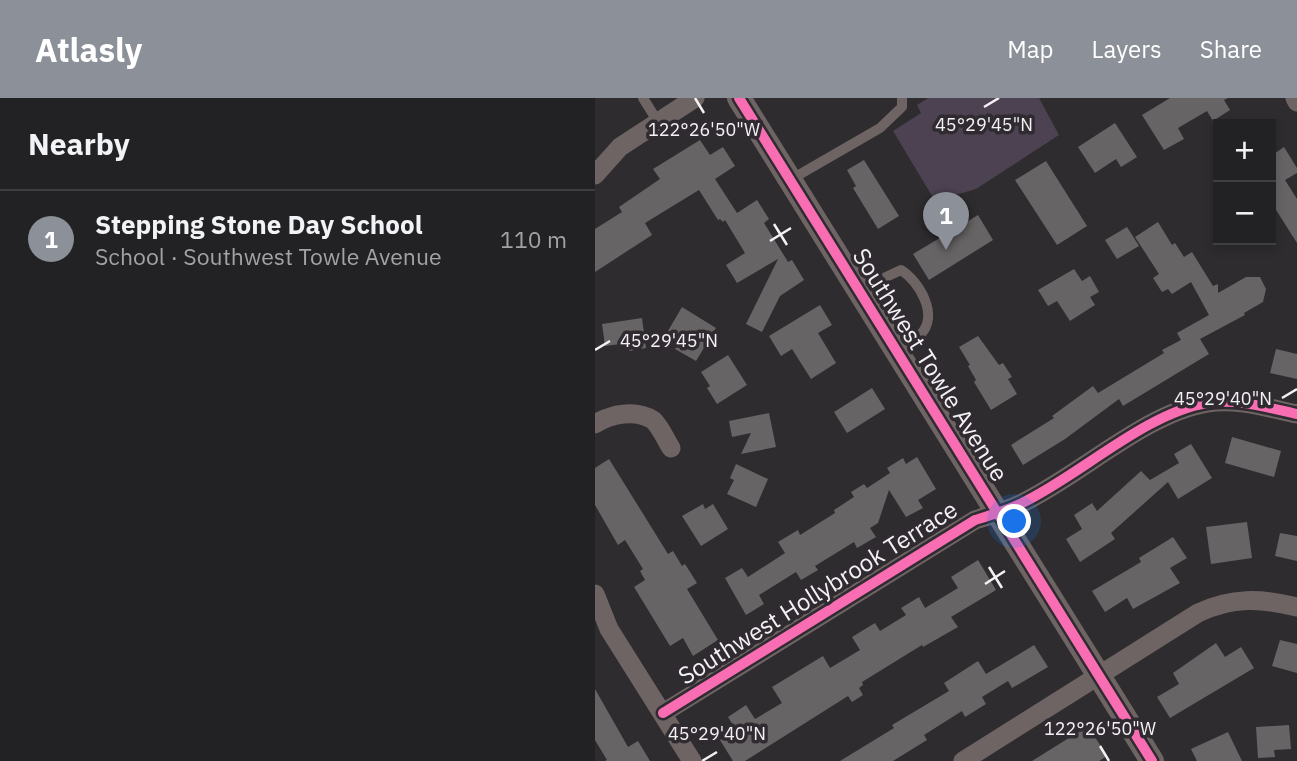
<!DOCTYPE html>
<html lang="en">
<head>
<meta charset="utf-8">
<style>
  body { margin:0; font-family:"IBM Plex Sans",sans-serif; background:#2a292b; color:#f1f3f6 }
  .controls { position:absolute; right:21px; top:21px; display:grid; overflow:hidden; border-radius:0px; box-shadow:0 4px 10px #0003 }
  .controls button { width:63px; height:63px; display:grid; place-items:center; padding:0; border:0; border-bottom:2px solid #3f3e41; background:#222123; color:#f1f3f6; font:35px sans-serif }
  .you { position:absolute; left:420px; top:424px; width:24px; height:24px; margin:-18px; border:5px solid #fff; border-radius:50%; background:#1a73e8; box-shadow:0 0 0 10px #1a73e833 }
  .badge { display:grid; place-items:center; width:46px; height:46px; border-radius:50%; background:#8c9099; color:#fff; font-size:23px; font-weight:700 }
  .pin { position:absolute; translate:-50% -58px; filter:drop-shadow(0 2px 4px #0008) }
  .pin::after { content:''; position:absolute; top:37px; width:24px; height:21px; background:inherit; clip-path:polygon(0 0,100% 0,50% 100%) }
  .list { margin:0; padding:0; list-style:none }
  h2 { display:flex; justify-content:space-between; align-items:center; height:91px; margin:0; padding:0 28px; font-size:30px }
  h2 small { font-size:23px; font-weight:400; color:#a2a3a6 }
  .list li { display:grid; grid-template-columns:46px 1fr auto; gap:21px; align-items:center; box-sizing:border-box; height:98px; padding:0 28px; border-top:2px solid #3f3e41 }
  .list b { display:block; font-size:26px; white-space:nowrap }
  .list p { margin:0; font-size:23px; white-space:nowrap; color:#a2a3a6 }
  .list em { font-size:23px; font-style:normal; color:#a2a3a6 }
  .map { position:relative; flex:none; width:702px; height:663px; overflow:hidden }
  header { display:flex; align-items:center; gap:42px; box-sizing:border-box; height:98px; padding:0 35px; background:#8c9099; color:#fff }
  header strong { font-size:33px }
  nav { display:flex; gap:38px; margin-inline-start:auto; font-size:24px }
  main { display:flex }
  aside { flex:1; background:#222123 }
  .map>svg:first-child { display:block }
  .green { fill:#4c4251 }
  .building { fill:#676465 }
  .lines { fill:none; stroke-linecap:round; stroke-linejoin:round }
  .service { stroke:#6f6464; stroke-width:10 }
  .minor { stroke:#6f6464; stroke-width:19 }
  .tertiary { stroke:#6f6464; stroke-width:24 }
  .cycleway-casing { stroke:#2f2b30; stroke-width:15 }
  .cycleway { stroke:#f96db3; stroke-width:10 }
  .ticks { fill:none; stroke:#f4f1f5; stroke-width:2.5 }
  .labels { text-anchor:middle; stroke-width:7; stroke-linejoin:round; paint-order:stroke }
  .street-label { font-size:24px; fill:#f4f1f5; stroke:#2f2b30 }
  .ticks-label { font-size:18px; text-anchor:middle; fill:#f4f1f5; stroke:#2f2b30; stroke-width:7; stroke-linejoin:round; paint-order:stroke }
</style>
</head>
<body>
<header>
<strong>Atlasly</strong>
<nav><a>Map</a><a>Layers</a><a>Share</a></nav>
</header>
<main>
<aside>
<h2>Nearby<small></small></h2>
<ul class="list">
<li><span class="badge">1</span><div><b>Stepping Stone Day School</b><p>School · Southwest Towle Avenue</p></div><em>110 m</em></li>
</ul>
</aside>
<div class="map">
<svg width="702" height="663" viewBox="0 0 702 663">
  <rect width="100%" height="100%" fill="#2e2c2f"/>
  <polygon class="green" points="333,0 444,0 464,37 381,91 340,103 298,33 326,15 322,7"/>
  <g class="building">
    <polygon points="575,0 633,0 629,2 635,12 618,23 612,13 583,30 589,41 569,52 547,17"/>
    <polygon points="520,25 542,59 526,69 521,61 500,75 483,49"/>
    <polygon points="105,42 115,57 128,49 140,68 120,81 142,115 162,102 174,121 169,125 193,164 197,162 209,182 185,198 167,234 151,226 183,161 142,185 131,167 150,155 130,122 128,124 125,121 123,122 104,92 50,125 57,137 0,174 0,131 27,114 24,109 65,81 58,71"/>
    <polygon points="689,49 702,70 702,75 690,82 702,101 702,145 676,104 676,58"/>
    <polygon points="269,62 304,118 283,131 258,90 261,88 252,72"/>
    <polygon points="451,63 492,128 462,147 420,82"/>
    <polygon points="383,117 398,142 334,182 318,156"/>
    <polygon points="563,124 577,147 580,145 589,159 597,154 618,188 623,186 623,195 651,179 665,179 671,191 668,204 649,215 650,217 605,241 614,256 528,308 524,301 470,341 428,367 416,347 459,320 457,318 498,288 503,295 569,255 567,252 586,242 582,235 614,217 596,184 577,196 573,191 567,194 558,180 564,176 540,139"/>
    <polygon points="532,129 544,148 522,161 510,142"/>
    <polygon points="479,171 487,183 495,178 504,194 495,199 500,207 475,223 462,203 453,208 443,192"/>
    <polygon points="225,207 237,227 223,235 241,265 216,281 197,251 186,258 174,238"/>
    <polygon points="87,209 121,230 101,263 80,251 83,246 70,238"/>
    <polygon points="47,220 51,250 34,253 33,245 10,248 7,226"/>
    <polygon points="383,238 404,267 408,265 417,279 413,281 422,296 396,312 379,284 381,282 373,268 375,267 364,249"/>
    <polygon points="681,251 702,256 702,281 675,275"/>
    <polygon points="133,257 152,287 122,306 112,290 115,288 106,274"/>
    <polygon points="277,290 290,311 252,335 239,314"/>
    <polygon points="174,315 181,349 146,356 156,335 137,339 134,323"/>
    <polygon points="637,339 686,353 679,379 630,365"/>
    <polygon points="596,346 617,380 583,401 573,384 516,435 520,441 485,464 471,441 487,431 479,417 497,405 502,413 546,373 555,382 584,365 579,356"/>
    <polygon points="322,359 341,391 323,402 328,410 311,419 294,392 283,425 275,430 281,439 262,450 259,444 220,468 223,472 206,482 201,474 164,497 169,506 151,517 130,480 147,470 153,479 190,455 183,444 203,432 205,437 240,415 239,412 259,399 256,394 269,386 272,390 295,375 292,370 308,360 311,366"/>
    <polygon points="14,361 73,456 78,453 87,468 90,466 102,485 92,491 123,542 98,558 88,540 75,548 39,489 50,482 45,473 48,471 30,442 23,447 0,407 0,370"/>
    <polygon points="141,366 173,381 161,409 132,396 139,382 135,380"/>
    <polygon points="108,406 110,411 118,406 133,431 106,448 87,418"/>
    <polygon points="652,424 657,460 616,466 611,429"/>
    <polygon points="685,435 702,438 702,463 680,458"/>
    <polygon points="578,439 592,460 575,470 585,485 538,511 532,500 510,514 497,493 546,464 544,460"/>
    <polygon points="383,462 401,492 356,519 363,529 328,549 327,547 267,584 268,587 264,590 268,597 257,604 253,598 150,663 138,663 125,642 141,632 133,619 151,607 160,621 187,605 177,589 228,558 235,570 265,552 257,539 280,525 285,533 311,517 306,510 324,499 330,510 363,490 356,479"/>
    <polygon points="685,542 702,546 702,575 677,568"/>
    <polygon points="621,545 630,559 646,549 659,570 575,620 562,599 584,586 578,575"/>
    <polygon points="439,547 453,569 417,590 413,583 387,599 391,606 370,619 367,613 329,637 332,642 298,663 245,663 299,630 297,627 354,593 349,585 383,563 391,576"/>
    <polygon points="0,591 33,649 43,643 55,663 10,663 12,662 0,642"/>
    <polygon points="694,627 696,651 679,652 680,659 663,660 661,629"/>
    <polygon points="493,628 512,658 504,663 437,663"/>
    <polygon points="633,634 647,663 602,663 596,651"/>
  </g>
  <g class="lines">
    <g class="service">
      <polyline points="48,0 63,24"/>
      <polyline points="195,82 285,30 307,9 307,0"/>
      <path d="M263,192L306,172C324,183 345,218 325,237C319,243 309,247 302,252"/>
    </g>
    <g class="minor">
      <polyline points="700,0 702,4"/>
      <polyline points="0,77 25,49 100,0"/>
      <path d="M0,326C16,316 40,311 58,322C65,328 71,342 76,350"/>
      <polyline points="0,496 14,531 97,663"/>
      <path d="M68,615L380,422C395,417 411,413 425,406C483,379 550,315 612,305C642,300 673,310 702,316"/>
      <path d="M368,663L603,515C637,499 666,500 702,509"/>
    </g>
    <polyline class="tertiary" points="144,0 557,663"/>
    <defs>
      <g id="cycleway">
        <polyline points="144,0 557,663"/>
        <path d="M68,615L380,422C395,417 411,413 425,406C483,379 550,315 612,305C642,300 673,310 702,316"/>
      </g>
    </defs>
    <use href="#cycleway" class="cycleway-casing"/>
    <use href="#cycleway" class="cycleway"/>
  </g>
  <path class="ticks" d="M100,0L109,15M389,9L404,0M179,126L192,147M175,143L196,130M0,252L15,243M687,300L702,291M394,469L407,490M390,486L410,473M505,648L514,663M107,663L122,654"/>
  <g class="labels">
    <g class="street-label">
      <text transform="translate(335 267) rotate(58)" y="8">Southwest Towle Avenue</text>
      <text transform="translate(223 495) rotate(-32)" y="8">Southwest Hollybrook Terrace</text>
    </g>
  </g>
  <g class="ticks-label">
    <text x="389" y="33">45°29'45"N</text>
    <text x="109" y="38">122°26'50"W</text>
    <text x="74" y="249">45°29'45"N</text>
    <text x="628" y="307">45°29'40"N</text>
    <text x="505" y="637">122°26'50"W</text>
    <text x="122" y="642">45°29'40"N</text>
  </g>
</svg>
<div class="controls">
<button>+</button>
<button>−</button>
</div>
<div class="you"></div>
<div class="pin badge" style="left:351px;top:152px">1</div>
</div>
</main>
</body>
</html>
